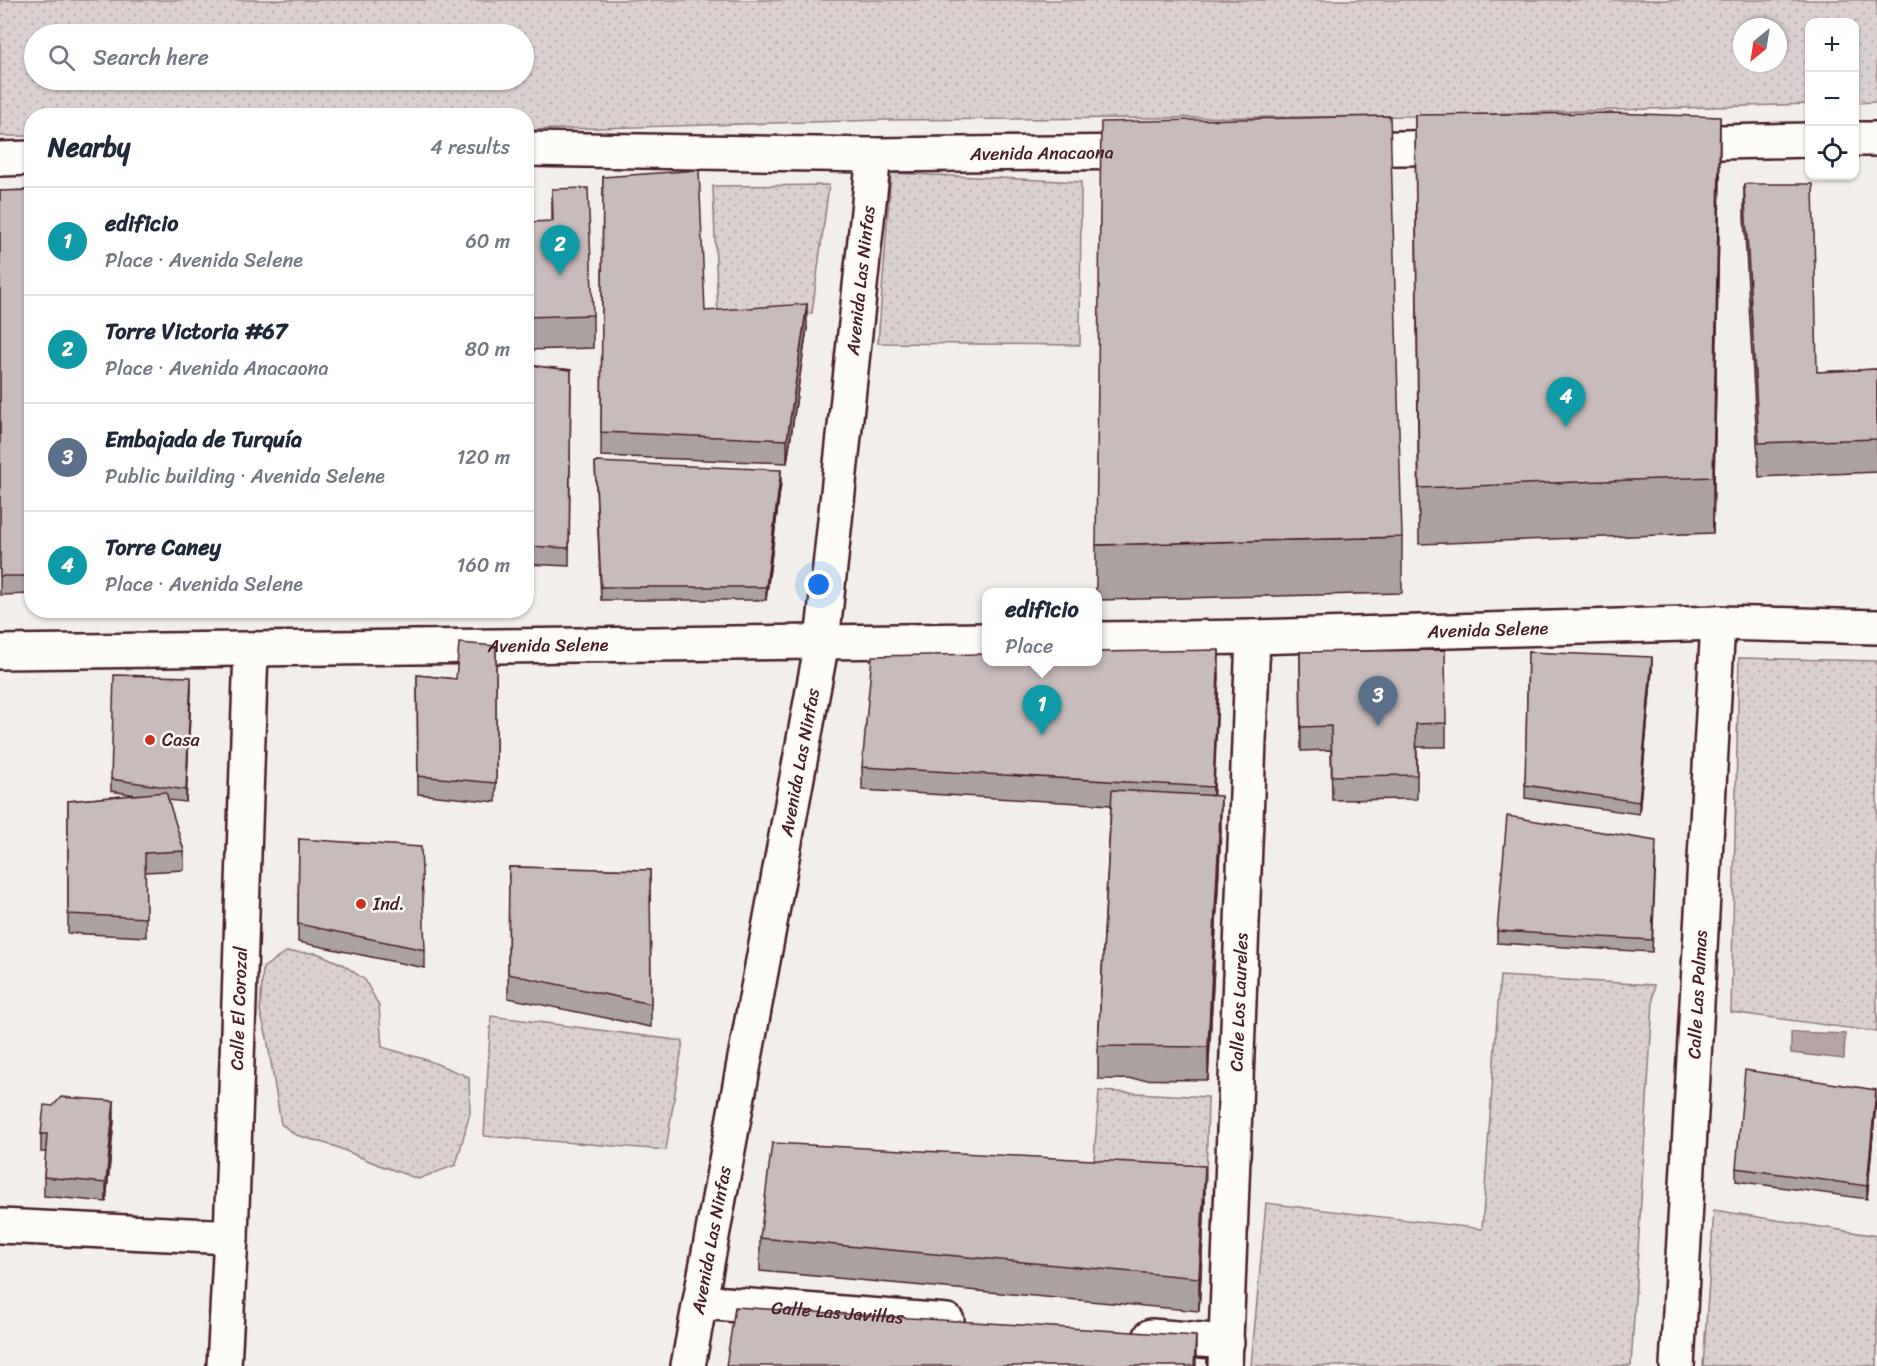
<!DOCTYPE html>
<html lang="en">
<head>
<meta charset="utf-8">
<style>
  body { margin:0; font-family:Sriracha,sans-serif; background:#f2f2f3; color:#1f2937 }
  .controls { position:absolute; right:18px; top:18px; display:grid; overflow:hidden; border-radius:12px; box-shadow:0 2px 4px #0004 }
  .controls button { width:54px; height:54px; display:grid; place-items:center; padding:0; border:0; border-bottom:2px solid #e0e1e3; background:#fff; color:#1f2937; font:30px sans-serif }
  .compass { position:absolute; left:1733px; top:18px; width:54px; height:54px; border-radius:50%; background:#fff; box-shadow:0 2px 4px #0004; rotate:210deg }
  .you { position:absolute; left:819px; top:585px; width:21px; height:21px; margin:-15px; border:4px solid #fff; border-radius:50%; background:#1a73e8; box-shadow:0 0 0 9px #1a73e833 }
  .badge { display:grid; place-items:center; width:39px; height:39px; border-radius:50%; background:#c8321e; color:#fff; font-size:20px; font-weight:700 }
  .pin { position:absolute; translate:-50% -50px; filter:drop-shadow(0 2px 3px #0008) }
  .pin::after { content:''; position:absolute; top:32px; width:21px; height:18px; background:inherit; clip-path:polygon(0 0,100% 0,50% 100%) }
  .popup { position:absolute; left:982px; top:588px; width:120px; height:78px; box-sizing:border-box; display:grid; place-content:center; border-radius:12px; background:#fff; filter:drop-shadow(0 2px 4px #0005); font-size:20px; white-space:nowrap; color:#747a83 }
  .popup b { font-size:22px; color:#1f2937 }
  .popup::after { content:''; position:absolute; left:50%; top:100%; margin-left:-12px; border:12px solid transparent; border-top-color:#fff }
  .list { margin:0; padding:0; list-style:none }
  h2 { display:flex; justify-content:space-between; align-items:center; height:78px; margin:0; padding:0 24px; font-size:26px }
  h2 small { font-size:20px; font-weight:400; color:#747a83 }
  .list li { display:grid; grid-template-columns:39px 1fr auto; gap:18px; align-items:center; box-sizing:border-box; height:108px; padding:0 24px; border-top:2px solid #e0e1e3 }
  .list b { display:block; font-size:22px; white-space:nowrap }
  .list p { margin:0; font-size:20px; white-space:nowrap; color:#747a83 }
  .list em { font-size:20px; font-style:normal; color:#747a83 }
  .icon { flex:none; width:33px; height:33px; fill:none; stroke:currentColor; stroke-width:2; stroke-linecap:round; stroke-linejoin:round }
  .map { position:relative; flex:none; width:1877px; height:1366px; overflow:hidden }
  .search { position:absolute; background:#fff; box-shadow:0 2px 4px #0004; left:24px; top:24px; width:510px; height:66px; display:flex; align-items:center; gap:15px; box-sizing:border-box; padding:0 21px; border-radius:33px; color:#747a83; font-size:22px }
  .panel { position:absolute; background:#fff; box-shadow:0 2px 4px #0004; left:24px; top:108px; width:510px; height:510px; border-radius:24px }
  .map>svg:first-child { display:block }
  .green { fill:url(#green-dots); stroke:#92787d; stroke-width:1.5; fill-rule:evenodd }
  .water { fill:#b7a5a6; stroke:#8b6f75; stroke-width:1.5 }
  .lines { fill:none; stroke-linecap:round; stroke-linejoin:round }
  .minor-casing { stroke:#4a1f2b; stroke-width:38 }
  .tertiary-casing { stroke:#4a1f2b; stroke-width:38 }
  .secondary-casing { stroke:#4a1f2b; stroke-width:38 }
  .minor { stroke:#fdfcf7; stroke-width:33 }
  .tertiary { stroke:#fdfcf7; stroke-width:33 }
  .secondary { stroke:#fdfcf7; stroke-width:33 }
  .wall { fill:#aca1a1; stroke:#4a1f2b; stroke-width:1.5 }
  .shaded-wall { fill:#8c8383; stroke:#4a1f2b; stroke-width:1.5 }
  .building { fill:#c8bbbb; stroke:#4a1f2b; stroke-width:1.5 }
  .poi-dot { fill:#c8321e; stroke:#fdfcf7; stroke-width:2 }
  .labels { text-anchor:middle; stroke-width:5; stroke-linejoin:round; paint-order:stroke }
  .street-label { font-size:18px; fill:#4a1f2b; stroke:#fdfcf7 }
  .poi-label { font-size:18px; fill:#4a1f2b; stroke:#fdfcf7; text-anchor:start }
</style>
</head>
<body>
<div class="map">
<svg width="1877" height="1366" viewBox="0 0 1877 1366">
  <defs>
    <pattern id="green-dots" width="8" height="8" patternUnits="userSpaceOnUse" patternTransform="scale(1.5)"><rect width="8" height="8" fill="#d9d0cf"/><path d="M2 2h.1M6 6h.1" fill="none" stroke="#bcb2b2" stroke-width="1.8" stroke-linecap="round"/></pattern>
  </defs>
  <rect width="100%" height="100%" fill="#f2efeb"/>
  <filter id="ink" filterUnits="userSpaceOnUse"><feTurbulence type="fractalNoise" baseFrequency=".0167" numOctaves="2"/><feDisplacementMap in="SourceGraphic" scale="12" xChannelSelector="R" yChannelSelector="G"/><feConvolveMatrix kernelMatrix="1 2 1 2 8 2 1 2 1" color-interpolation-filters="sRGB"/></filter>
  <g filter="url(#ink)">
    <g class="green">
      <path d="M0,0H1877V102L1855,103L1854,22H1810L1809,104L1421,116L883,120L527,130L526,116H32L31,136H0ZM1742,27H1778V63H1742ZM34,34H524V80H34Z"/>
      <polygon points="891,173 1081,182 1080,345 878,343"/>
      <polygon points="829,185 812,313 718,317 713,186"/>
      <polygon points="1739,658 1877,661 1877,1032 1731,1012"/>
      <polygon points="286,952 317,953 342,964 365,980 379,1006 382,1047 427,1060 469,1077 470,1113 456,1165 418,1179 379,1165 334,1146 296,1135 281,1124 267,1038 260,1011 263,968"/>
      <polygon points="1500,976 1654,985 1631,1366 1251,1366 1266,1203 1482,1229"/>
      <polygon points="491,1016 683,1041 666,1150 484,1136"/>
      <polygon points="1099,1091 1208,1097 1206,1183 1093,1173"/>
      <polygon points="1714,1210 1877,1236 1877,1366 1703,1366"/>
    </g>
    <polygon class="water" points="1791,1032 1845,1034 1844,1059 1791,1053"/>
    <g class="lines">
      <defs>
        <g id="minor">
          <path id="s1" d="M1098,639L1253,637L1718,623L1877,627"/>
          <path id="s2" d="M0,652L986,640"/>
          <polyline points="0,1226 231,1237"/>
          <path id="s3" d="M700,1302L947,1321"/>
          <polyline points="1151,1336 1227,1342"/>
          <path id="s4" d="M224,1366L231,1237L251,649"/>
          <path id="s5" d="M1225,1366L1253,637"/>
          <path id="s6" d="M1677,1366L1718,623"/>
        </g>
        <g id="tertiary">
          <path id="s7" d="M688,1366L822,642L874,155"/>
        </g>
        <g id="secondary">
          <polyline points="1854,139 1877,139"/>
          <polyline points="1676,143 1810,140"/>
          <path id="s8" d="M526,149L874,155L1145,152"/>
          <polyline points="1346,149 1460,147"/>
          <polyline points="0,159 32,158"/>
        </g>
      </defs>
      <use href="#minor" class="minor-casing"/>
      <use href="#tertiary" class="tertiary-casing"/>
      <use href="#secondary" class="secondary-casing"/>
      <use href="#minor" class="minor"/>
      <use href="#tertiary" class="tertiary"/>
      <use href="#secondary" class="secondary"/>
    </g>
    <g class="wall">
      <polygon points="1415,115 1720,173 1713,533 1419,544"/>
      <polygon points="603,177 705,311 807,328 787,463 601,456"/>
      <polygon points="1744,184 1817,372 1877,369 1877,472 1759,477 1744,217"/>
      <polygon points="552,189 593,315 593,348 526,350 526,261 530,261 530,222 552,222"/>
      <polygon points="32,190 32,594 0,595 0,191"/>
      <polygon points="526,365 571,370 569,566 526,564"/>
      <polygon points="595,462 781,482 766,600 601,600"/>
      <polygon points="1402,537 1402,593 1098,600 1098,592 1096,592 1096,545"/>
      <polygon points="496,646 496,802 418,794 417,675 456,679"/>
      <polygon points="1300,652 1446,723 1446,747 1417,747 1417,799 1332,800 1331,750 1301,751"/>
      <polygon points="1528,652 1652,670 1639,814 1525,798"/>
      <polygon points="1219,674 1213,795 1221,829 1208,1080 1098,1079 1098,1046 1111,805 862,790 862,767"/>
      <polygon points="191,690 186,802 168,800 184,851 184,870 145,872 146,937 68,933 68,801 136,795 111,791 111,779"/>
      <polygon points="299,839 425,950 425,968 298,942"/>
      <polygon points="1656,854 1652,952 1497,943 1497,931"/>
      <polygon points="509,867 650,870 651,1027 508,998"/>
      <polygon points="1876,1102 1867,1199 1736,1181 1736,1168"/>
      <polygon points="114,1120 106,1202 44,1196 44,1177 46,1152 41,1152 41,1134"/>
      <polygon points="1205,1199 1199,1311 760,1271 760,1238"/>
    </g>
    <g class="shaded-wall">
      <polygon points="1720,117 1720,173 1713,533 1713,477"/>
      <polygon points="807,304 807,328 787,463 787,440"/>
      <polygon points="781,470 781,482 766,600 766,587"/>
      <polygon points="1219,650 1219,674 1213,811 1213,787"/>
      <polygon points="1652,657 1652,670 1639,814 1639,802"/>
      <polygon points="191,677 191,690 186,802 186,790"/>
      <polygon points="1221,796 1221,829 1208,1080 1208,1047"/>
      <polygon points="1876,1090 1876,1102 1867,1199 1867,1186"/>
      <polygon points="114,1101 114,1120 106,1202 106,1183"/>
      <polygon points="1205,1166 1205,1199 1199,1311 1199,1278"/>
      <polygon points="1196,1336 1196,1366 1194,1366"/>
    </g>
    <g class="building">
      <polygon points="1613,113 1720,117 1713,477 1419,488 1415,115"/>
      <polygon points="1390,116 1402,537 1096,545 1101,122"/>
      <polygon points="699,170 705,311 807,304 787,440 601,432 603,177"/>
      <polygon points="1744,184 1813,184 1817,372 1877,369 1877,439 1759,443"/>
      <polygon points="588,188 593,315 526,317 526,261 531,261 530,222 553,221 552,189"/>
      <polygon points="32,190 32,576 0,576 0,191"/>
      <polygon points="526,365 571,370 569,548 526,546"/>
      <polygon points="595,462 781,470 766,587 601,587"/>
      <polygon points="459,643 496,646 496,783 418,776 417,675 456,679"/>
      <polygon points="1219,650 1213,787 862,767 872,656 987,654 987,662 1098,662 1098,652"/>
      <polygon points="1445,650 1446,723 1416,724 1417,775 1332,776 1331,726 1301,727 1300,652"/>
      <polygon points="1528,652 1652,657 1639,802 1525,785"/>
      <polygon points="114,675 191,677 186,790 111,779"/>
      <polygon points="1112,790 1221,796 1208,1047 1098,1046"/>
      <polygon points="166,792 184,851 145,853 146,918 68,914 68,801"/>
      <polygon points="1507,816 1656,841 1652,940 1497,931"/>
      <polygon points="299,839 421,847 425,950 298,924"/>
      <polygon points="509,867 650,870 651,1004 508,974"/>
      <polygon points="1745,1070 1876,1090 1867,1186 1736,1168"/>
      <polygon points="61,1097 114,1101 106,1183 44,1177 47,1134 41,1134 44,1105 53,1106"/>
      <polygon points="772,1143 1205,1166 1199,1278 760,1238"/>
      <polygon points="735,1307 1196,1336 1194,1366 726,1366"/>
    </g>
  </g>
  <g class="poi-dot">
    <circle cx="150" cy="740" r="6"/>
    <circle cx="361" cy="904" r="6"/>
  </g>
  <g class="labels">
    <g class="street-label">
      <text dy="6" stroke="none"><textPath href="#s8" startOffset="516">Avenida Anacaona</textPath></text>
      <text dy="6" stroke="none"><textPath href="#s7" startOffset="1100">Avenida Las Ninfas</textPath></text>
      <text dy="6" stroke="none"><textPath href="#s1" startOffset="390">Avenida Selene</textPath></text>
      <text dy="6" stroke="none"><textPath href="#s2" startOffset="548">Avenida Selene</textPath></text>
      <text dy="6" stroke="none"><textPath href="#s7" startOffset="614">Avenida Las Ninfas</textPath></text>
      <text dy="6" stroke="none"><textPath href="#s6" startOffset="372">Calle Las Palmas</textPath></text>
      <text dy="6" stroke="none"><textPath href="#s5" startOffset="364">Calle Los Laureles</textPath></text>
      <text dy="6" stroke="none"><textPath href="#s4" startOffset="358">Calle El Corozal</textPath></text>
      <text dy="6" stroke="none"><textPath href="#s7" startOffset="128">Avenida Las Ninfas</textPath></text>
      <text dy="6" stroke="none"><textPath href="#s3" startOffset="138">Calle Las Javillas</textPath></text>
    </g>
    <g class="poi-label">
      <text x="162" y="746">Casa</text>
      <text x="373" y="910">Ind.</text>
    </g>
  </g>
</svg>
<div class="controls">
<button>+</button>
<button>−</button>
<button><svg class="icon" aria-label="locate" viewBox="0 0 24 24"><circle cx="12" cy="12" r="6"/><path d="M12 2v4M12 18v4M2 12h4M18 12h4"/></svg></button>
</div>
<svg class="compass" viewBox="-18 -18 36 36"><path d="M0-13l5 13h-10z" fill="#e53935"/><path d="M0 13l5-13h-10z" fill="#747a83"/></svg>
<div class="you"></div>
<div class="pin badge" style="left:1042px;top:735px;background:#0f9aa8">1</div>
<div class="popup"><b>edificio</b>Place</div>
<div class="pin badge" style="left:560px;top:275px;background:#0f9aa8">2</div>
<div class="pin badge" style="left:1378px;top:726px;background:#5c6f8a">3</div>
<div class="pin badge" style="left:1566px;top:427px;background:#0f9aa8">4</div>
<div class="search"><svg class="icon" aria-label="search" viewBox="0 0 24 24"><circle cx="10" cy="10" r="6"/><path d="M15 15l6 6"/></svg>Search here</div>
<section class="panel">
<h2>Nearby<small>4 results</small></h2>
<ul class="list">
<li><span class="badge" style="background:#0f9aa8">1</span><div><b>edificio</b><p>Place · Avenida Selene</p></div><em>60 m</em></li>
<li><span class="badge" style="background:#0f9aa8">2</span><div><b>Torre Victoria #67</b><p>Place · Avenida Anacaona</p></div><em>80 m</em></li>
<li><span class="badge" style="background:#5c6f8a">3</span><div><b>Embajada de Turquía</b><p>Public building · Avenida Selene</p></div><em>120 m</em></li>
<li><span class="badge" style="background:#0f9aa8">4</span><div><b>Torre Caney</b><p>Place · Avenida Selene</p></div><em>160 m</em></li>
</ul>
</section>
</div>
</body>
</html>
